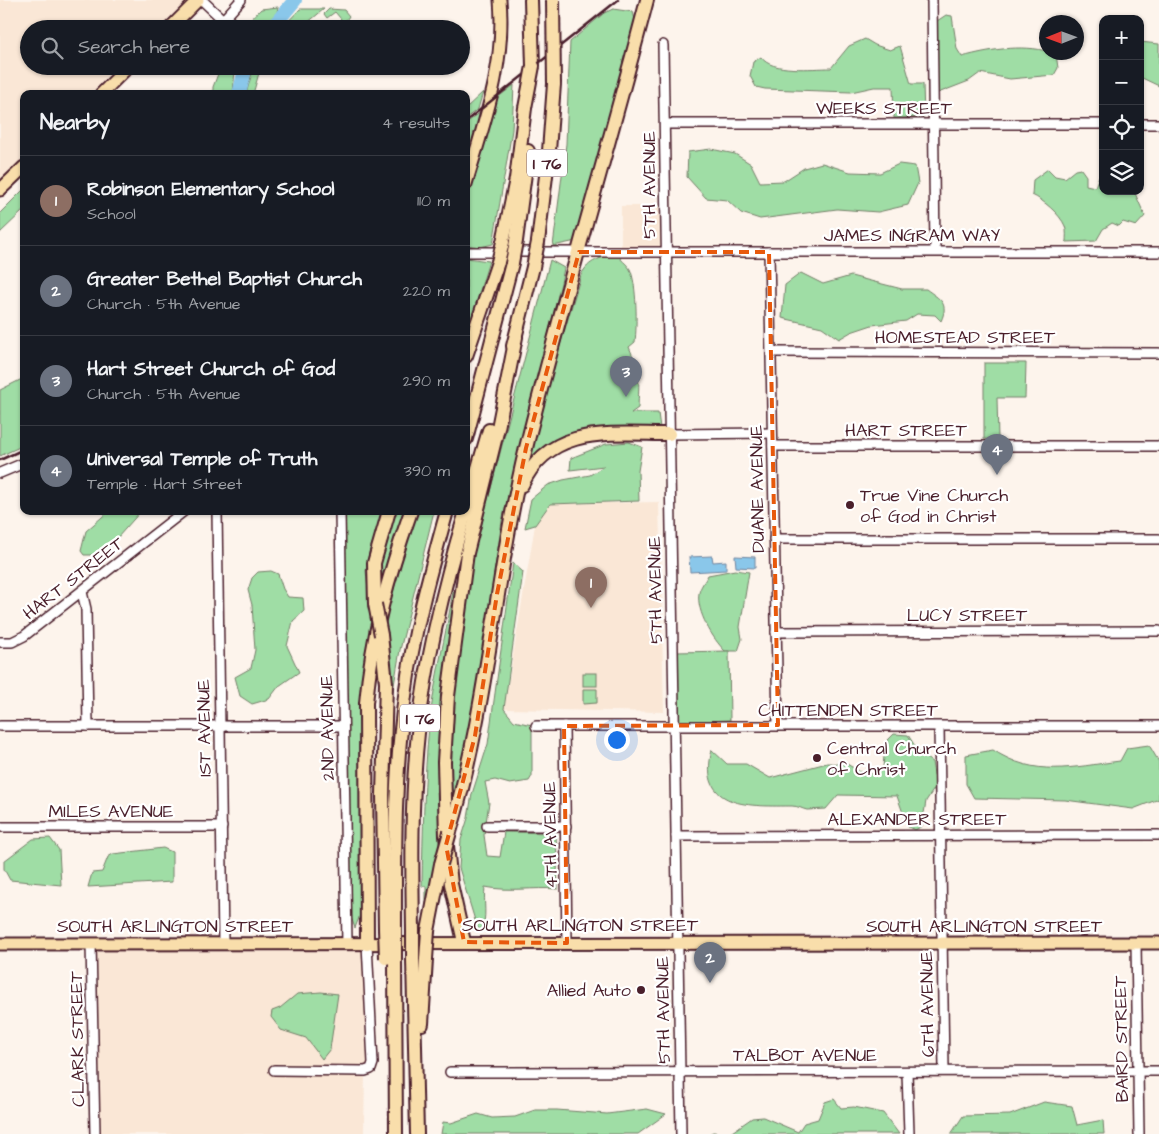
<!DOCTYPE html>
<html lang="en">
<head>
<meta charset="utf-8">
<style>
  body { margin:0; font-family:"Architects Daughter",sans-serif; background:#242831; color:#f1f3f6 }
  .controls { position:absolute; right:15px; top:15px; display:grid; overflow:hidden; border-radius:10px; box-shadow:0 1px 4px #0004 }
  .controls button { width:45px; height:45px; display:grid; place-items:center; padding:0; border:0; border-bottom:1px solid #363941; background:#171b24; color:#f1f3f6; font:25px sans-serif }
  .compass { position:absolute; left:1039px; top:15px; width:45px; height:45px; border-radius:50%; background:#171b24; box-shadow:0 1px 4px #0004; rotate:269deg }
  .you { position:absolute; left:616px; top:739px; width:18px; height:18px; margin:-12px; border:4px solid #fff; border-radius:50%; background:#1a73e8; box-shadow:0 0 0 8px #1a73e833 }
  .badge { display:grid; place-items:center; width:32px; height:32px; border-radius:50%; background:#2563eb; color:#fff; font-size:16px; font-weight:700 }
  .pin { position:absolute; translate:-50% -41px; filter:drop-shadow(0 1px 2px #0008) }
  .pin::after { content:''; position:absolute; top:26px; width:18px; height:15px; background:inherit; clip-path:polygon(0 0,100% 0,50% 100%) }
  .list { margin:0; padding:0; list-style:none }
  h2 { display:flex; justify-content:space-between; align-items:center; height:65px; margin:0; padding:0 20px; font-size:21px }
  h2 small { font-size:16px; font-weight:400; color:#9ea1a6 }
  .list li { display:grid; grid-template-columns:32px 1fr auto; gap:15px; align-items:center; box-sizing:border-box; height:90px; padding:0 20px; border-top:1px solid #363941 }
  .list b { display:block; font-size:19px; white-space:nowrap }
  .list p { margin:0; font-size:16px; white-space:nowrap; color:#9ea1a6 }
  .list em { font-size:16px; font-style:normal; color:#9ea1a6 }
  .icon { flex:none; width:28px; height:28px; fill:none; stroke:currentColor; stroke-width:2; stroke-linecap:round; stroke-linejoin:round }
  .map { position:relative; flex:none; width:1159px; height:1134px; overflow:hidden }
  .search { position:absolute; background:#171b24; box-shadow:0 1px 4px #0004; left:20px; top:20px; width:450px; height:55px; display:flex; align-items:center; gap:12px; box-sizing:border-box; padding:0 18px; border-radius:28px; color:#9ea1a6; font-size:19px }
  .panel { position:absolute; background:#171b24; box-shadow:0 1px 4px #0004; left:20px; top:90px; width:450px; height:425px; border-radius:10px }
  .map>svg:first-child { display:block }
  .built { fill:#fae7d6 }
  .green { fill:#9fdda5; stroke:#747e68 }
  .water { fill:#8ac7ea; stroke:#70849e }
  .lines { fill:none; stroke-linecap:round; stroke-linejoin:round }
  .river { stroke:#8ac7ea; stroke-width:14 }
  .minor-casing { stroke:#4a1f2b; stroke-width:12 }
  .major-casing { stroke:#4a1f2b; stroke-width:15 }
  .highway-casing { stroke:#4a1f2b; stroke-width:16 }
  .minor { stroke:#fff; stroke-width:9 }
  .major { stroke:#f9deab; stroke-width:11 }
  .highway { stroke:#f9deab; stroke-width:12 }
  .rail { stroke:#4a1f2b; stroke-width:2.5 }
  .highway-bridge-casing { stroke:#4a1f2b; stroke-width:16; stroke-linecap:butt }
  .highway-bridge { stroke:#f9deab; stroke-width:12 }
  .marked { fill:none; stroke:#e8590c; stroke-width:4; stroke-dasharray:10 6; stroke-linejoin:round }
  .poi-dot { fill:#4a1f2b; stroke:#fff; stroke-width:2 }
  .labels { text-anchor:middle; stroke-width:4.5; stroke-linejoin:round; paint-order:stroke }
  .shield { fill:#fff; stroke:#80626b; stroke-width:1 }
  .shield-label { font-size:16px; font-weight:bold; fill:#4a1f2b }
  .street-label { font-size:18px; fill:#4a1f2b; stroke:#fff }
  .poi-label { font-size:18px; fill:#4a1f2b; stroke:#fff; text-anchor:start }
</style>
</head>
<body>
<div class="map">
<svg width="1159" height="1134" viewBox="0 0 1159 1134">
  <rect width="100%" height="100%" fill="#fdf4ec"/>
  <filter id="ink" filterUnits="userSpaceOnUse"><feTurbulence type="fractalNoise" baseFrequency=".02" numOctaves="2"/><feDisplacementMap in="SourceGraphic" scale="10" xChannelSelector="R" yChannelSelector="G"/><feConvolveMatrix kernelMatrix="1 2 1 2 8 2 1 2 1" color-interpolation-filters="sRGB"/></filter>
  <g filter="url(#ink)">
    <g class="built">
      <polygon points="0,0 193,0 164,29 29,29 29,66 125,66 96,94 24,94 24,164 0,187"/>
      <polygon points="621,206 663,206 665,251 621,252"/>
      <polygon points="659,502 664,712 504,709 535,525 550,504"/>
      <polygon points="91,944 367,944 373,1063 365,1072 364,1134 95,1134"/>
    </g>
    <g class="green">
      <polygon points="278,7 276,18 266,29 242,29 261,9"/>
      <polygon points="300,9 324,9 300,29 281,29"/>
      <polygon points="329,9 344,10 349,16 345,22 346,24 341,29 337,24 341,19 335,12 327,18 324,14"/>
      <polygon points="613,9 633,12 636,23 576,241 553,246 566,144 570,42 604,13"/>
      <path d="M946,15L952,16L957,49L962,57C991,49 1028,43 1056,54L1058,68L1054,75L1010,79L980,73L969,81L938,93L936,69V26L937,21Z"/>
      <path d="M865,39L875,45L890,50L900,46L911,84H923L924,117L894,118L893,87H874L851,92L765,89L756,87L750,76L753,62L761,57C771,73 813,68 831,68L849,46Z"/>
      <polygon points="1140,42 1159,44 1159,86 1140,77"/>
      <polygon points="221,66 239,66 235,69 233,94 213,94 213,87"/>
      <polygon points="254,66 261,66 253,94 246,94"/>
      <polygon points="514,85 512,130 493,244 480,247 467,245 466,203 497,98"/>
      <polygon points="483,92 478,109 466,118 466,108"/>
      <polygon points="481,112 466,164 466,123"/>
      <polygon points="711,149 735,154 751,164 760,182 784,181 804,168 822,163 850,172 880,173 899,164 915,166 918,183 908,205 878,212 837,209 760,219 741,213 727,200 706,198 687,177 688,152"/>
      <path d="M1048,169L1055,176L1065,178L1075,170L1081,169L1086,176V185L1095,187L1099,176L1103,175V191H1134L1145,216L1136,226L1123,222L1119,226L1112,223L1103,229L1096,241L1066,242C1066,238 1067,231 1065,226C1060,214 1043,200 1032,195L1033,180Z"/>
      <polygon points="24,189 24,210 0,233 0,213"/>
      <path d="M616,254C620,259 627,264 630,269C637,284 637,325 635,342L629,347C641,374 639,380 638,408L631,413H658L660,428L593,431L529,464L525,463L581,275C589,260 600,258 616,254Z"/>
      <polygon points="466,258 489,261 466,336"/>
      <polygon points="550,260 564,268 561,283 502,521 472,725 450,814 449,794 454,685 472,561"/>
      <path d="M801,273L823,284L851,276L902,289H926C941,300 949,303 941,321L935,315L917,314L906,321L872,325L851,332L839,339L822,327L782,318L785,285Z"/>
      <polygon points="984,363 1026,363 1025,398 997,398 998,439 984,439"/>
      <polygon points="22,379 24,384 24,445 0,456 0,390"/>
      <polygon points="629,442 642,447 638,471 639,501 550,504 535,525 525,528 531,499 548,485 563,480 590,475 604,466 570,470 571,458 606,444"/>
      <polygon points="109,511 141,511 102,555 84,555 81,551 86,531"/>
      <polygon points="344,511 384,511 369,552 366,571 371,619 359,749 360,915 355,928 351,917"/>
      <polygon points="394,511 406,511 379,591 377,571"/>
      <polygon points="416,511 434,511 400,650 393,691 389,684 384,624"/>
      <path d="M513,563L523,572L504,709L514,721L532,725V776L529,781L510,784L495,780L485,782L489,803L484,835L487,856L500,857L504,832L556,833L558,889C533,887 510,892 485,887C483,902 488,918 481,931L477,927L459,868L461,840L468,818L472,794L488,744Z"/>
      <path d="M735,570L749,572L740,627L742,639L738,651H725C713,639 696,612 699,593C700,587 705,581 708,575Z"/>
      <polygon points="271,571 278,574 283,589 288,597 303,598 304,611 293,621 287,646 299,672 279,686 269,699 252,704 240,696 235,677 251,668 255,650 252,605 248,590 252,578 258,572"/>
      <path d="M453,591L456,592L443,693L438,805L440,845L426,907V886H422C423,832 424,779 429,726C434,680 446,636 453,591Z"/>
      <polygon points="729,651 730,720 678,722 676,652"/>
      <rect x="583" y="673" width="14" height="13"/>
      <polygon points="583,689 597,689 597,703 583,704"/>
      <path d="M894,734L908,735L920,754L932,762L936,786L926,801L922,826L915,830L908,827L897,796L838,795L826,809C820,809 813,810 807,810C802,809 798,806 792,806C751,806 697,810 712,750L727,764H746L770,778L827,763L847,764L867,776L883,768L885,743Z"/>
      <path d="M1149,745L1159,762V799L1133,809L1065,800L974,798L966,784V755L993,750C1036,778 1071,767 1120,761L1127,748Z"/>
      <polygon points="50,838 59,850 61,885 10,880 4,869 4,861 33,839"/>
      <polygon points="163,848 172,852 172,882 88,887 92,873 102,872 108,857 113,854"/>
      <polygon points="321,992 338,994 330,1049 322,1059 306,1038 281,1030 271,1017 272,1011 280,1008 297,994"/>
      <polygon points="834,1099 841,1108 854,1107 883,1113 899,1134 709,1134 713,1132 729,1134 752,1118 763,1117 798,1132 804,1123 818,1119 825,1102"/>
      <polygon points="1044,1102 1072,1106 1077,1125 1103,1120 1104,1134 951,1134 963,1116 1010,1115"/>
      <polygon points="647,1109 666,1114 638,1134 441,1134 443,1122 451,1123 478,1114 492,1118 515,1117 535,1110 557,1110 607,1114"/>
    </g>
    <g class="water">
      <polygon points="712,556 713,562 726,561 726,570 690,572 689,557"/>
      <polygon points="735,556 755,557 755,568 736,567"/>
    </g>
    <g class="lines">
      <g class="river">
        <polyline points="271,29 295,0"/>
        <polyline points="239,94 246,66"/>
      </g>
      <defs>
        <g id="minor">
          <polyline points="202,0 223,20 241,0"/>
          <polyline points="932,0 935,251"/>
          <polyline points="663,45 681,1134"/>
          <polyline points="665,124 1103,124"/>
          <polyline points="1140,124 1159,124"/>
          <polyline points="466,252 1159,252"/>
          <polyline points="769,252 778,725"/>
          <polyline points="772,352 1159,353"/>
          <polyline points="669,434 772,433"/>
          <polyline points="773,446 1159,446"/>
          <polyline points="0,473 24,463"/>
          <polyline points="217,511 223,944"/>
          <polyline points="340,511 347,944"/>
          <polyline points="774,539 1159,539"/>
          <polyline points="82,592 86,609 88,726"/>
          <polyline points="776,632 1159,631"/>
          <polyline points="0,642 12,642 24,636 184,511"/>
          <polyline points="0,726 342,726"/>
          <polyline points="536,726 1159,726"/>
          <polyline points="564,726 567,943"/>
          <polyline points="939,727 944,1070"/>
          <polyline points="487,826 566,826"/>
          <polyline points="0,827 222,827"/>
          <polyline points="676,836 1159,835"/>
          <polyline points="1136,943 1139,1134"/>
          <polyline points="91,944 95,1134"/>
          <polyline points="274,1070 365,1071 371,1069 373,1063 367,944"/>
          <polyline points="450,1072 1159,1071"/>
          <polyline points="907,1072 909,1134"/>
        </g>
        <g id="major">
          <polyline points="169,29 198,0"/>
          <polyline points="101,94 129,66"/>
          <path d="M466,184C484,123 506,64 500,0"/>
          <polyline points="0,190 24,167"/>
          <polyline points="0,944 1159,943"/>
        </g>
        <g id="highway">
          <polyline points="531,0 533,66"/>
          <polyline points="516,241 528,151"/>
          <polyline points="503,242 516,179 525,108"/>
          <polyline points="538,242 549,151 554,84"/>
          <polyline points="513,346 533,267"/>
          <polyline points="466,356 498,262"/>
          <polyline points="466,439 512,263"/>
          <path d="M522,485C550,424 613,434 669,434"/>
          <polyline points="466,509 489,430"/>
          <polyline points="375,604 374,563 389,511"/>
          <polyline points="381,635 386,683 383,795 385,929"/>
          <path d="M450,832C488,707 495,575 526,448C563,298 608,150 647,0"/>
          <path d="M395,931C395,852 394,774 405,696C413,633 430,572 447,511"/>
          <path d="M413,931C412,865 411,799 418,733C426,658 444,584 466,511"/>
          <polyline points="428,931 441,864"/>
          <polyline points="464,942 451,884 446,836 444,762 448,696 467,553 498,428 516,337"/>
          <path d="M367,944L366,703C372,634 388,576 411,511"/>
          <polyline points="395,959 396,1134"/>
          <polyline points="413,959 417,1134"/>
          <polyline points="422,1024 426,959"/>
        </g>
      </defs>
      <use href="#minor" class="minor-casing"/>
      <use href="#major" class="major-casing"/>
      <use href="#highway" class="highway-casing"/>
      <use href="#minor" class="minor"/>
      <use href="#major" class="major"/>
      <use href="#highway" class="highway"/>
      <g class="rail">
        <polyline points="466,121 618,0"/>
        <polyline points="0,460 24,449"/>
      </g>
      <defs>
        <g id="highway-bridge">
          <polyline points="553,0 554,84"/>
          <polyline points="525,108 533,66"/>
          <polyline points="498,262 503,242"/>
          <polyline points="512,263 516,241"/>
          <polyline points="533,267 538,242"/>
          <polyline points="375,604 381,635"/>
          <polyline points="441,864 450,832"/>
          <polyline points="385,929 386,958"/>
          <polyline points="395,959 395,931"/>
          <polyline points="413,959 413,931"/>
          <polyline points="426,959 428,931"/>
        </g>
      </defs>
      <use href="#highway-bridge" class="highway-bridge-casing"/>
      <use href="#highway-bridge" class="highway-bridge"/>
    </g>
  </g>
  <path class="marked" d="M579,252H769L778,725L564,726L567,943L464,942L446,845L475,736L497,594L526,448Z"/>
  <g class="poi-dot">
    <circle cx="850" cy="505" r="5"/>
    <circle cx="817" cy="758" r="5"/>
    <circle cx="641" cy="990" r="5"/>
  </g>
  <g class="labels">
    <g class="shield">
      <rect x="527" y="149.5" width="40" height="27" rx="4"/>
      <rect x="400" y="704.5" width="40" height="27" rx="4"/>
    </g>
    <g class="shield-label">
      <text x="547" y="169">I 76</text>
      <text x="420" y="724">I 76</text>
    </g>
    <g class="street-label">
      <text x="884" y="114">WEEKS STREET</text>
      <text transform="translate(649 185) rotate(-90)" y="6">5TH AVENUE</text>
      <text x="912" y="241">JAMES INGRAM WAY</text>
      <text x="965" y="343">HOMESTEAD STREET</text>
      <text x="906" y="436">HART STREET</text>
      <text transform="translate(757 489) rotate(-91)" y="6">DUANE AVENUE</text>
      <text transform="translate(73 578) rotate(-38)" y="6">HART STREET</text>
      <text transform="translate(655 590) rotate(-91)" y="6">5TH AVENUE</text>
      <text x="967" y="621">LUCY STREET</text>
      <text x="848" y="716">CHITTENDEN STREET</text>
      <text transform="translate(204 728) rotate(-91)" y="6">1ST AVENUE</text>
      <text transform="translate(327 728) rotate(-91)" y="6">2ND AVENUE</text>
      <text x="111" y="817">MILES AVENUE</text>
      <text x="917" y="825">ALEXANDER STREET</text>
      <text transform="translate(550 835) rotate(-91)" y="6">4TH AVENUE</text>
      <text x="580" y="931">SOUTH ARLINGTON STREET</text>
      <text x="175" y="932">SOUTH ARLINGTON STREET</text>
      <text x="984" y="932">SOUTH ARLINGTON STREET</text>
      <text transform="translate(927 1004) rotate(-91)" y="6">6TH AVENUE</text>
      <text transform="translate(663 1010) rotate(-91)" y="6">5TH AVENUE</text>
      <text transform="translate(77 1039) rotate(-91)" y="6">CLARK STREET</text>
      <text transform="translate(1121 1039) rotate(-91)" y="6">BAIRD STREET</text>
      <text x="805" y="1061">TALBOT AVENUE</text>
    </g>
    <g class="poi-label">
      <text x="860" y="501">True Vine Church<tspan x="860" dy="21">of God in Christ</tspan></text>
      <text x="827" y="754">Central Church<tspan x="827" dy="21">of Christ</tspan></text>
      <text x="631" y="996" text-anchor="end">Allied Auto</text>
    </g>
  </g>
</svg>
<div class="controls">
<button>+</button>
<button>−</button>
<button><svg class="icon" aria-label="locate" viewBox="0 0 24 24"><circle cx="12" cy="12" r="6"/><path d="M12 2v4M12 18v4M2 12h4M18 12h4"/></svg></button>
<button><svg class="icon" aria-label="layers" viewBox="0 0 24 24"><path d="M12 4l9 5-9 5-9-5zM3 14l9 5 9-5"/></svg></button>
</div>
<svg class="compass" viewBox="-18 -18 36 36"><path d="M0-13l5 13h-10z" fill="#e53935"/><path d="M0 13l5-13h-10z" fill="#9ea1a6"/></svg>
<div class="you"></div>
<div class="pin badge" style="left:591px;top:608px;background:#8d6e63">1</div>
<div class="pin badge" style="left:710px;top:983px;background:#6b7280">2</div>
<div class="pin badge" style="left:626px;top:397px;background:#6b7280">3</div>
<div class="pin badge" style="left:997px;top:475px;background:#6b7280">4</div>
<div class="search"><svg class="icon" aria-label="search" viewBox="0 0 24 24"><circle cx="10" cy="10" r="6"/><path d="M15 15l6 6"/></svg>Search here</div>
<section class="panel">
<h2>Nearby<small>4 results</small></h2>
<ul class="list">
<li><span class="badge" style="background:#8d6e63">1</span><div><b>Robinson Elementary School</b><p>School</p></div><em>110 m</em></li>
<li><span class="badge" style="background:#6b7280">2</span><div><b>Greater Bethel Baptist Church</b><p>Church · 5th Avenue</p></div><em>220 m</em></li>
<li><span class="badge" style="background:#6b7280">3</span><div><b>Hart Street Church of God</b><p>Church · 5th Avenue</p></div><em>290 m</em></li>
<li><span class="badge" style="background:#6b7280">4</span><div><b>Universal Temple of Truth</b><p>Temple · Hart Street</p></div><em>390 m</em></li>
</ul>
</section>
</div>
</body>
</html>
